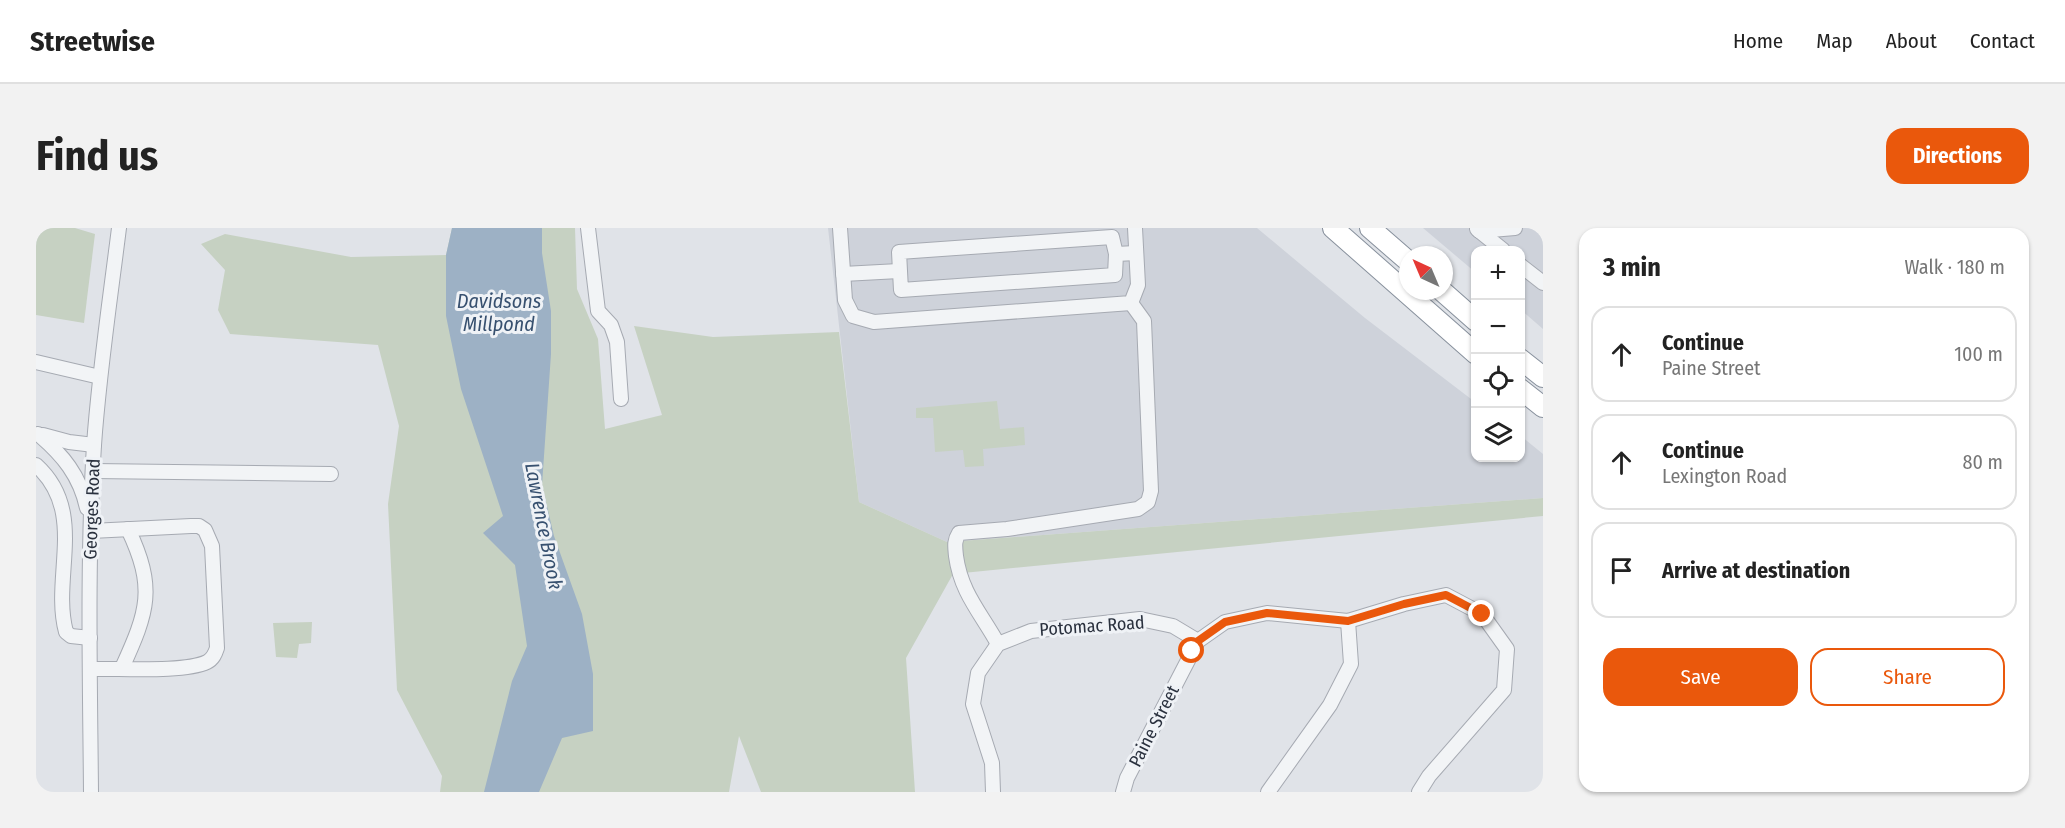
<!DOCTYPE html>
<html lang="en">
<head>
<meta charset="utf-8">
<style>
  body { margin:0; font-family:"Fira Sans Condensed",sans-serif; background:#f2f2f2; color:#222 }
  .controls { position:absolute; right:18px; top:18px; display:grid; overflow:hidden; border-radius:12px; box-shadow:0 2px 4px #0004 }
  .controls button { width:54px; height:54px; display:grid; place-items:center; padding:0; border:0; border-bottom:2px solid #e0e0e0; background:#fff; color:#222; font:30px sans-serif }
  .compass { position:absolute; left:1363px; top:18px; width:54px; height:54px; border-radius:50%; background:#fff; box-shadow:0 2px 4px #0004; rotate:316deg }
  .stop { position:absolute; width:18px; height:18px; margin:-14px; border:4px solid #ea580c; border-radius:50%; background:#fff }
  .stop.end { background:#ea580c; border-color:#fff; box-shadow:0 2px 6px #0008 }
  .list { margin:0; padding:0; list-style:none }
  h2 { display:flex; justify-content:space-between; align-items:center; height:78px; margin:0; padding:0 24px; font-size:26px }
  h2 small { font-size:20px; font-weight:400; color:#767676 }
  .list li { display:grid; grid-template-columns:39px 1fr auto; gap:18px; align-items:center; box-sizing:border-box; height:96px; margin:0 12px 12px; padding:0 12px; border:2px solid #e0e0e0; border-radius:18px }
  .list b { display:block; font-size:22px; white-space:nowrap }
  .list p { margin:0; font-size:20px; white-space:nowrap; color:#767676 }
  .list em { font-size:20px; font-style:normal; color:#767676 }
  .actions { display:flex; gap:12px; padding:18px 24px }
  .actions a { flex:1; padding:14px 0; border:2px solid #ea580c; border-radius:18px; text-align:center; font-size:21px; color:#ea580c }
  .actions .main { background:#ea580c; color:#fff }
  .icon { flex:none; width:33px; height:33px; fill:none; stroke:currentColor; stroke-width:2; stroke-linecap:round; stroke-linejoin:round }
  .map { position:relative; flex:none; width:1507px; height:564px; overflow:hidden; border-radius:18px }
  header { display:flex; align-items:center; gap:36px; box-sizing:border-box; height:84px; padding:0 30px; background:#fff; border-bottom:2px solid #e0e0e0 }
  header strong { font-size:28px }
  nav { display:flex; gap:33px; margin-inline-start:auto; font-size:21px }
  .intro { display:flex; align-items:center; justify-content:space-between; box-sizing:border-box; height:144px; padding:0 36px }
  h1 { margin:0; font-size:42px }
  .button { padding:15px 27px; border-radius:18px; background:#ea580c; color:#fff; font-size:21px; font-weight:700 }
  main { display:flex; gap:36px; padding:0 36px }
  aside { flex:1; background:#fff; border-radius:18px; box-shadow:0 2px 4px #0004 }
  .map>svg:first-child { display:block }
  .built { fill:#ced2da }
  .green { fill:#c6d1c2 }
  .water { fill:#9db1c5 }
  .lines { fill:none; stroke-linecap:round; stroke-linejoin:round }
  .minor-casing { stroke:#a6aab2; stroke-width:16 }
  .highway-casing { stroke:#88919d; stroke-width:22 }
  .minor { stroke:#f2f4f6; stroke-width:14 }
  .highway { stroke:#fff; stroke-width:20 }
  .route { stroke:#ea580c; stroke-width:8 }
  .labels { text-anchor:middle; stroke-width:6; stroke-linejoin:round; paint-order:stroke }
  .street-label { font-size:18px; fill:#2a313e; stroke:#eff2f6 }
  .water-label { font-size:20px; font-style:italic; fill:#37506f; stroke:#eff2f6 }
</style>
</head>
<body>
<header>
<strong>Streetwise</strong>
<nav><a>Home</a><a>Map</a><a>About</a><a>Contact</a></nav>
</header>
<div class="intro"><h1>Find us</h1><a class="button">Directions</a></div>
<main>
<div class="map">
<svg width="1507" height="564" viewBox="0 0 1507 564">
  <rect width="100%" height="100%" fill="#e0e3e8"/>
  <g class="built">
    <polygon points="792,0 1221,0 1329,90 1439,174 1440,230 1484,230 1485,208 1507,226 1507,270 911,314 823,274"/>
    <polygon points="1387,0 1507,0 1507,101 1485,82 1484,22 1440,22 1439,44"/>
  </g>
  <g class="green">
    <polygon points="0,0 39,0 59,6 48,95 0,87"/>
    <polygon points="416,0 539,0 541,61 562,111 569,201 626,187 598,98 677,109 803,104 823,274 911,314 1507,270 1507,288 917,346 870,430 879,564 725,564 703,508 693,564 404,564 406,548 361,462 352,276 363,198 342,117 194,106 182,82 189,42 165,16 189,6 315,29 410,27"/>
    <polygon points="961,173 964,201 988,199 989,217 947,221 948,238 929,239 927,222 899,224 897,190 880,190 880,180"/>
    <polygon points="276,394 275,415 263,416 261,430 240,429 237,395"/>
  </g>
  <polygon class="water" points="416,0 506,0 506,25 515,83 515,126 506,257 518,308 546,386 557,446 557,503 526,510 503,564 448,564 476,453 491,418 479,337 447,305 467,288 425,161 410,88 410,27"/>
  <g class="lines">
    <defs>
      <g id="minor">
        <polyline points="552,0 562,83 575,97 581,114 585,171"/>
        <polyline points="804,0 809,72 817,88 838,94 1095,75 1102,57 1099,0"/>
        <polyline points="1441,1 1467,22"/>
        <polyline points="1443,3 1479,0"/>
        <polyline points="1080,26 1079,47 865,62 863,24 1076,9 1080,26 1100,25"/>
        <polyline points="1484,37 1507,55"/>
        <polyline points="807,46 863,43"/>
        <polyline points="0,134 64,149"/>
        <path d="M2,206C27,227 44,248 51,280"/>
        <polyline points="7,207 33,214 58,217"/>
        <path d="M0,237C52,284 15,348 30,404L35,408L54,410"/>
        <polyline points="57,243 295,246"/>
        <path d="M962,416C945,385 925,365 920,328C919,318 918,313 923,305L971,301L1102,281L1112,274L1115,263L1108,93L1095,75"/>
        <path d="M86,440C112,383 120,360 92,301"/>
        <path d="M54,441C82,440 148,445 171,434C177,431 179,426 181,420L176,318L169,302L163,298H155L55,303"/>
        <path d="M55,564C54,449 51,333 58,217C63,145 74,72 83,0"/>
        <polyline points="957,564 956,535 937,476 942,445 962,416 995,403 1104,391 1137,398 1162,413"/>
        <polyline points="1087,564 1091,550 1162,413 1189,394 1231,385 1312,393 1368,376 1410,367 1446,386 1471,421 1468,462 1393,548 1383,564"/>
        <polyline points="1232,564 1294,477 1315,436 1312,393"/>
      </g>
      <g id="highway">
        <polyline points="1297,0 1440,126"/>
        <polyline points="1334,0 1372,33"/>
        <polyline points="1406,63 1440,93"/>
        <polyline points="1484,131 1507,149"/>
        <polyline points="1484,161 1507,179"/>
      </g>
    </defs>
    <use href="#minor" class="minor-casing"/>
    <use href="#highway" class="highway-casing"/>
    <use href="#minor" class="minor"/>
    <use href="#highway" class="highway"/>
  </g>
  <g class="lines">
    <polyline class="route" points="1156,423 1162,413 1189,394 1231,385 1312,393 1368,376 1410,367 1446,386"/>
  </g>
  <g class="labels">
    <g class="street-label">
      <text transform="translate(56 281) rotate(-88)" y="6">Georges Road</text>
      <text transform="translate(1056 398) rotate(-4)" y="6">Potomac Road</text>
      <text transform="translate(1118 498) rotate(-63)" y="6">Paine Street</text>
    </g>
    <g class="water-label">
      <text x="463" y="80">Davidsons<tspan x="463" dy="23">Millpond</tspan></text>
      <text transform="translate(508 298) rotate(79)" y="7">Lawrence Brook</text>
    </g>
  </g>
</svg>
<div class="controls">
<button>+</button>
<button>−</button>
<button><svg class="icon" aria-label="locate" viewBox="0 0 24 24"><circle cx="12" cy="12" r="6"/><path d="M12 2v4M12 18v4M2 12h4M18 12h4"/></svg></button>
<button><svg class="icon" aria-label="layers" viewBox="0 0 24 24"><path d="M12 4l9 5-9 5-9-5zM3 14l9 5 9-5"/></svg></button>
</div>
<svg class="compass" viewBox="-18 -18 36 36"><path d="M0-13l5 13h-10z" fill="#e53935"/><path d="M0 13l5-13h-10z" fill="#767676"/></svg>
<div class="stop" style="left:1156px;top:423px"></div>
<div class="stop end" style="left:1446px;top:386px"></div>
</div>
<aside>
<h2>3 min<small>Walk · 180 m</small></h2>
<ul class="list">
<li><svg class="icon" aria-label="ahead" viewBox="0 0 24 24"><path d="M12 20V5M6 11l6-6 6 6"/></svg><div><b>Continue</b><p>Paine Street</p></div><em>100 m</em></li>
<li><svg class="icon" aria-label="ahead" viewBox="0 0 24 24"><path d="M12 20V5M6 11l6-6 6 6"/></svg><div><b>Continue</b><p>Lexington Road</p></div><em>80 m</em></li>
<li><svg class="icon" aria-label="arrive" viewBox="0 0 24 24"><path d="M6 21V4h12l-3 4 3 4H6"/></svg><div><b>Arrive at destination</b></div></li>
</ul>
<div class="actions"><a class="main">Save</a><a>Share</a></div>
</aside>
</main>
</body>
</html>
